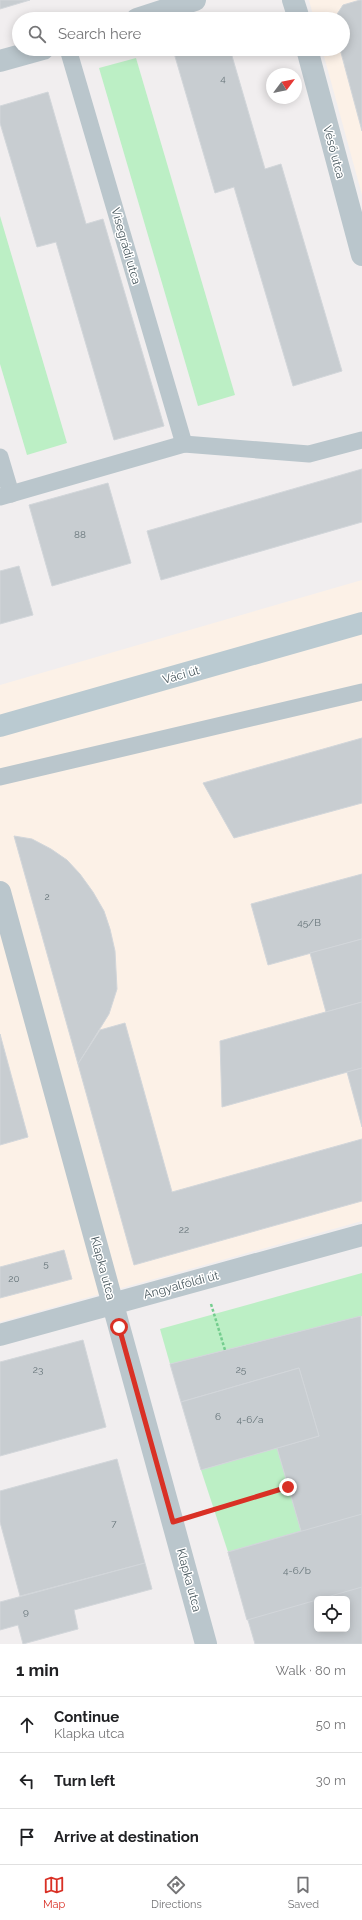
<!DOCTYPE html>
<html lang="en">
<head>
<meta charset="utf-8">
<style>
  body { margin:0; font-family:Raleway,sans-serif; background:#f2f2f2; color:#202124 }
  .controls { position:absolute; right:12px; bottom:12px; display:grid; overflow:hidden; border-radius:6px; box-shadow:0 2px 10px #0003 }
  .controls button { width:36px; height:36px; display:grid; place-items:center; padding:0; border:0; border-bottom:1px solid #e0e0e0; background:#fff; color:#202124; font:20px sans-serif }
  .compass { position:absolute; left:266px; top:68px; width:36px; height:36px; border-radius:50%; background:#fff; box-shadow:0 2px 10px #0003; rotate:58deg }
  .stop { position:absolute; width:12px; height:12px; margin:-9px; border:3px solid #d93025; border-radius:50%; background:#fff }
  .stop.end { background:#d93025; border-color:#fff; box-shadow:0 1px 4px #0008 }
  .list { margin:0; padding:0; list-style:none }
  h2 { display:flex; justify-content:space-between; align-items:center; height:52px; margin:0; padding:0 16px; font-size:17px }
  h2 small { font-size:13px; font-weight:400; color:#757577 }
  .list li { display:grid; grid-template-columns:26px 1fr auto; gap:12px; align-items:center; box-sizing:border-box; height:56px; padding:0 16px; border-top:1px solid #e0e0e0 }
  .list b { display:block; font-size:15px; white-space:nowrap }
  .list p { margin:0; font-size:13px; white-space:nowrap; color:#757577 }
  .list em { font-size:13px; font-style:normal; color:#757577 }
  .icon { flex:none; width:22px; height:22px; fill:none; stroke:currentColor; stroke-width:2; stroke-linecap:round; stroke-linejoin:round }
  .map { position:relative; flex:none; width:362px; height:1644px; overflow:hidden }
  .search { position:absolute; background:#fff; box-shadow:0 2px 10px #0003; left:12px; right:12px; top:12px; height:44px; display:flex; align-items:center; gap:10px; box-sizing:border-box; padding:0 14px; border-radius:22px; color:#757577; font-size:15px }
  .sheet { height:220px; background:#fff }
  nav { display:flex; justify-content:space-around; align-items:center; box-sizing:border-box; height:56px; border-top:1px solid #e0e0e0; background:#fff; font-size:11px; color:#757577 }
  nav a { display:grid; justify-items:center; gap:2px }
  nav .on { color:#d93025 }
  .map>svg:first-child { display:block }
  .commercial { fill:#fcf1e7 }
  .green { fill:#bcefc5 }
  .building { fill:#c8cdd1; stroke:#d2d6da; fill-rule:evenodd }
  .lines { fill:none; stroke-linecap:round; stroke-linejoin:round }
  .path { stroke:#74cd8e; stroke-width:2.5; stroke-dasharray:3 2; stroke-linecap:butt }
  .service { stroke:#bac6cc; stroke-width:17 }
  .minor { stroke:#bac6cc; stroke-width:22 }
  .secondary { stroke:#bacad1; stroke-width:22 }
  .route { stroke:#d93025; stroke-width:5 }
  .labels { text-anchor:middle; stroke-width:3; stroke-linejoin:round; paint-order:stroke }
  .number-label { font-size:10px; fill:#667479 }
  .street-label { font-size:12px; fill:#46565c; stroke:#fff }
</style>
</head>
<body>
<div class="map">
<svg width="362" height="1644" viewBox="0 0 362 1644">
  <rect width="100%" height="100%" fill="#f1eeef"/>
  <g class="commercial">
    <polygon points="309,0 362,0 362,195 322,49 343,49 343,19 314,19"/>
    <polygon points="362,580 362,1221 0,1322 0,685"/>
  </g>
  <g class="green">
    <polygon points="136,58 235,395 198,406 99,68"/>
    <polygon points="0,216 67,443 27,455 0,364"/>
    <polygon points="362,1273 362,1316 170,1364 160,1329"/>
    <polygon points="277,1448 301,1531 228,1552 201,1470"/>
  </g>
  <g class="building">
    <polygon points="0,0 30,0 0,9"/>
    <polygon points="360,0 362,0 362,131 340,49 343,49 343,19 334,19 343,5"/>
    <polygon points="186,49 230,49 265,169 281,164 342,371 293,386 234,187 215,193 174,53"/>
    <polygon points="48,92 86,224 103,219 164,426 114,440 56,242 37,247 0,123 0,106"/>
    <polygon points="362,469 362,522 161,580 147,531"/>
    <polygon points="108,483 131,563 52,586 29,505"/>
    <polygon points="19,566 33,615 0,624 0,571"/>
    <polygon points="362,738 362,803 234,838 203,783"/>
    <polygon points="14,836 32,839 51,849 67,860 80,874 93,892 104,911 110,929 115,951 117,989 109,1014 78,1064"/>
    <polygon points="362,874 362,939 268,965 251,904"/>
    <polygon points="362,939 362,1002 326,1012 310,953"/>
    <polygon points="362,1002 362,1068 222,1107 220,1041"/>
    <polygon points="125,1023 172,1192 362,1139 362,1201 134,1265 78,1064 100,1030"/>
    <polygon points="0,1034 28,1137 0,1145"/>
    <polygon points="362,1068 362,1127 347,1072"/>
    <polygon points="64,1250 72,1279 0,1298 0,1267"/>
    <path d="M361,1316L362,1644H255L228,1552L301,1531L277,1448L319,1436L299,1368L181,1402L170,1364ZM317,1599H347V1629H317Z"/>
    <polygon points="83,1340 106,1427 0,1456 0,1362"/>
    <polygon points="299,1368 319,1436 201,1470 181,1402"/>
    <polygon points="117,1459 145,1563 20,1596 0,1522 0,1491"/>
    <polygon points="362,1514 362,1587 247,1620 228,1552"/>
    <polygon points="145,1563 152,1589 74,1610 78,1629 23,1644 18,1625 0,1630 0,1602"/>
  </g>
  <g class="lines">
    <g class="path">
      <polyline points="211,1304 225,1350"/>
      <polyline points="196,1514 288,1487"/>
    </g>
    <g class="service">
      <polyline points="68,49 184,444"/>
      <polyline points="0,457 11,494"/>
      <polyline points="0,497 184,444 309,454 362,440"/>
      <polyline points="0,777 362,692"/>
    </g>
    <g class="minor">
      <polyline points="293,0 299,19"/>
      <polyline points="137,19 195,0"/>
      <polyline points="307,49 362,255"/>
      <polyline points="0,61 43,49"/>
      <polyline points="0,892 206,1644"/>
      <polyline points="0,1335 362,1235"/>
    </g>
    <polyline class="secondary" points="0,726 362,623"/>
  </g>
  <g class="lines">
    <polyline class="route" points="119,1327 173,1522 288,1487"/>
  </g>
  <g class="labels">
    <g class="number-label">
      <text x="223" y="82">4</text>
      <text x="80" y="538">88</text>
      <text x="47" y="900">2</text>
      <text x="309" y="926">45/B</text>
      <text x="184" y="1233">22</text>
      <text x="46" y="1267">5</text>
      <text x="14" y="1282">20</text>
      <text x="38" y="1373">23</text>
      <text x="241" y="1373">25</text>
      <text x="218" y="1420">6</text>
      <text x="250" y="1423">4-6/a</text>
      <text x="114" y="1527">7</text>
      <text x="297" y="1574">4-6/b</text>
      <text x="26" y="1615">9</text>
    </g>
    <g class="street-label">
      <text transform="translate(334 152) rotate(75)" y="4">Véső utca</text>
      <text transform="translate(126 246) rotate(74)" y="4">Visegrádi utca</text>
      <text transform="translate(181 675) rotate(-16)" y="4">Váci út</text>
      <text transform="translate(103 1268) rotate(75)" y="4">Klapka utca</text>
      <text transform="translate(181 1285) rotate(-15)" y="4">Angyalföldi út</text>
      <text transform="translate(189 1580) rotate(75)" y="4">Klapka utca</text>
    </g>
  </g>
</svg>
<div class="controls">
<button><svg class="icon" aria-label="locate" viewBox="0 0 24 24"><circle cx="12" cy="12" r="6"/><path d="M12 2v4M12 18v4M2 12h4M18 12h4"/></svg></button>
</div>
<svg class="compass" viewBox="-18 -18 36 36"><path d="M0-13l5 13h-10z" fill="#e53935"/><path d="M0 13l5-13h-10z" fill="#757577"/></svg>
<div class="stop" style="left:119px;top:1327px"></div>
<div class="stop end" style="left:288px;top:1487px"></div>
<div class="search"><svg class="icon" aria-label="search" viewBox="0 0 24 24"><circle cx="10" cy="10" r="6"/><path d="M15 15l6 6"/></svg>Search here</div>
</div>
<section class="sheet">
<h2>1 min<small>Walk · 80 m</small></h2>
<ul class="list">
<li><svg class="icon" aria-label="ahead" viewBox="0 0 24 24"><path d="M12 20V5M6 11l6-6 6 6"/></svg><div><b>Continue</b><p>Klapka utca</p></div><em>50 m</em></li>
<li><svg class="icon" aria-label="left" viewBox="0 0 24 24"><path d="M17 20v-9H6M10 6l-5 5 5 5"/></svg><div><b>Turn left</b></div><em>30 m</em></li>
<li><svg class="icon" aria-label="arrive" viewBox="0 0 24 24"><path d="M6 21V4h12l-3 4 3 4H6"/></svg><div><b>Arrive at destination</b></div></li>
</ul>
</section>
<nav>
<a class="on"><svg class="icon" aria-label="map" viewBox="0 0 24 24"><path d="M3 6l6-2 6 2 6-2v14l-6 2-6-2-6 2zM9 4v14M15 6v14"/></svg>Map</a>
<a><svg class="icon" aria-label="directions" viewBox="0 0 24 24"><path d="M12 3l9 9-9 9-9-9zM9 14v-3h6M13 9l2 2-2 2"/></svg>Directions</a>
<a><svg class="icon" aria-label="saved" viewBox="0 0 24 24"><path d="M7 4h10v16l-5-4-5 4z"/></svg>Saved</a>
</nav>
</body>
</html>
